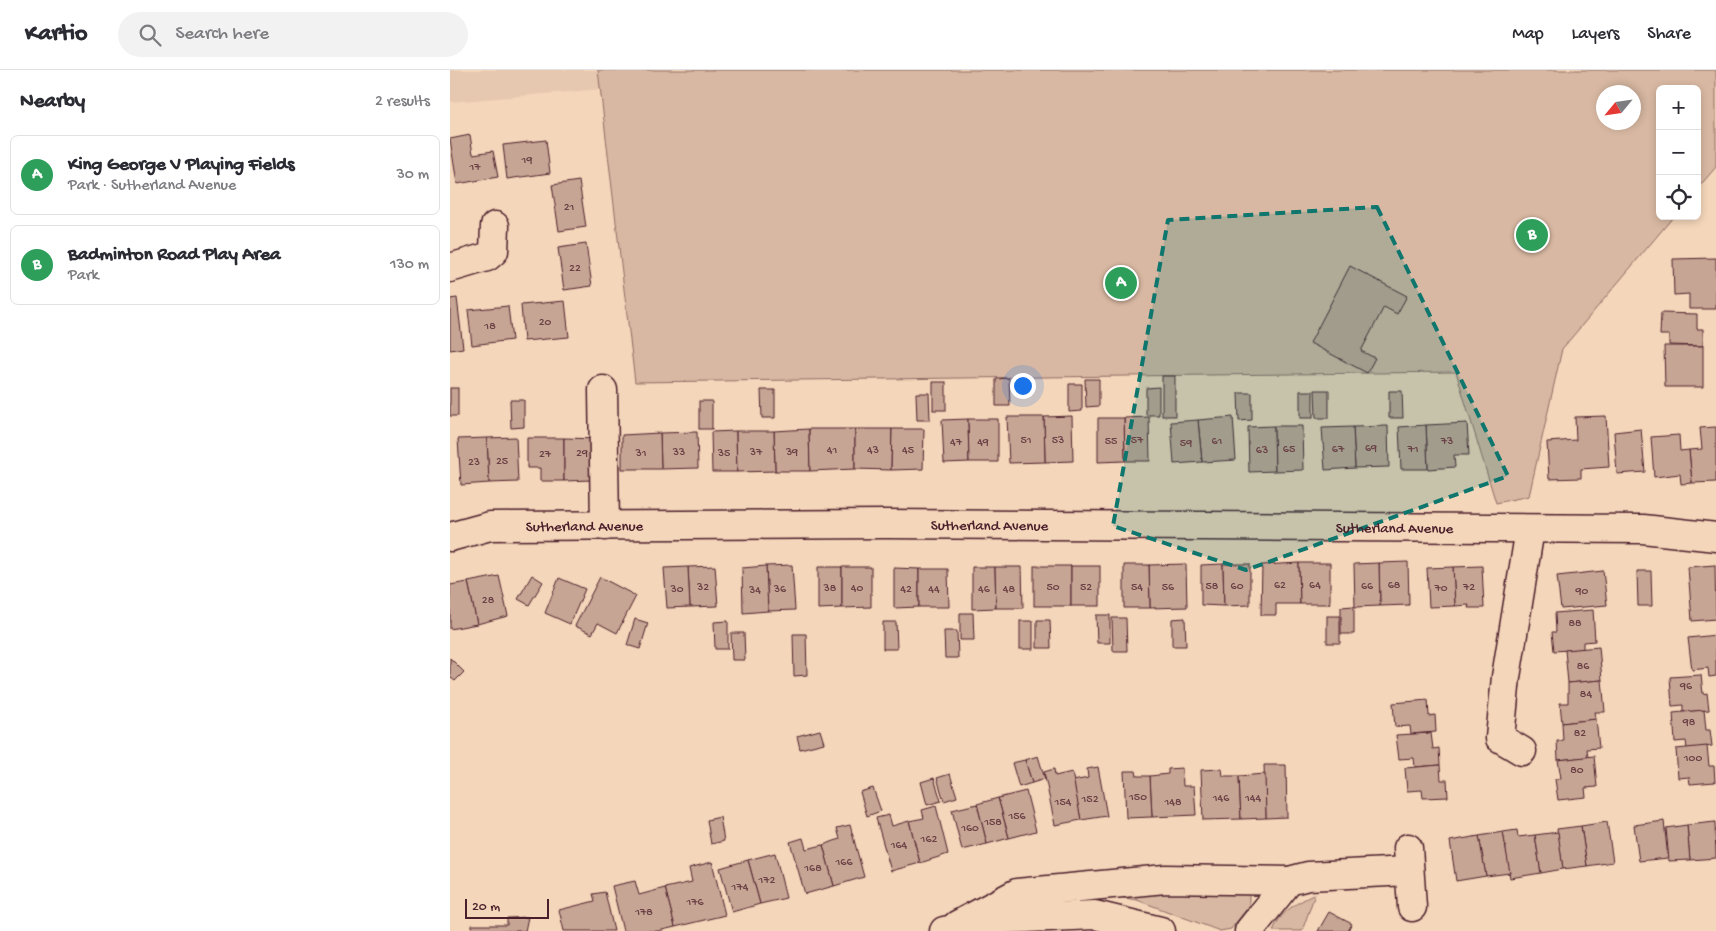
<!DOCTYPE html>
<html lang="en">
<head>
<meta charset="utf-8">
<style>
  body { margin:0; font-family:"Gochi Hand",sans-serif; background:#f2f2f3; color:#2b2b33 }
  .controls { position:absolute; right:15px; top:15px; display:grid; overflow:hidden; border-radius:8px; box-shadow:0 2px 8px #0003 }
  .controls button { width:45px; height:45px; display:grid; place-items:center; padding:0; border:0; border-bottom:1px solid #e1e1e2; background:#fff; color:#2b2b33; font:25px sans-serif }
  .compass { position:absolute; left:1146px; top:15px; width:45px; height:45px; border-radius:50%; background:#fff; box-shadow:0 2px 8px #0003; rotate:241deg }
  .scale { position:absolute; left:15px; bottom:12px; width:84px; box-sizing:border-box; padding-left:5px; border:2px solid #4a1f2b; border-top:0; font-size:14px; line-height:18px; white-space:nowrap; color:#4a1f2b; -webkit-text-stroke:4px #f4d6ba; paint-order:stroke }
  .you { position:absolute; left:572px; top:315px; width:18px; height:18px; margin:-12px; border:4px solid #fff; border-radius:50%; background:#1a73e8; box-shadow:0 0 0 8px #1a73e833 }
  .badge { display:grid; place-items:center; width:32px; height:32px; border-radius:50%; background:#1a73e8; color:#fff; font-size:16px; font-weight:700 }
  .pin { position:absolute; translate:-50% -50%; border:2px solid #fff; box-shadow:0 1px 5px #0006 }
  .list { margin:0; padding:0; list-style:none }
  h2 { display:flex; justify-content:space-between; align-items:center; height:65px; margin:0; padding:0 20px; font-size:21px }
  h2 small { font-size:16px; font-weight:400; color:#7c7c81 }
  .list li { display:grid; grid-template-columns:32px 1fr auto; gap:15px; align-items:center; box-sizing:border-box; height:80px; margin:0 10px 10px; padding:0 10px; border:1px solid #e1e1e2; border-radius:8px }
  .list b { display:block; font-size:19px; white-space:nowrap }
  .list p { margin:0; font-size:16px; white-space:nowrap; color:#7c7c81 }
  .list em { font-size:16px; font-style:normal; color:#7c7c81 }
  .icon { flex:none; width:28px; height:28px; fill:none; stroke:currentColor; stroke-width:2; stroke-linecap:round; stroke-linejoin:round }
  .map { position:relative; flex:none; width:1266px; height:861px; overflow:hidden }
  header { display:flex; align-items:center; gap:30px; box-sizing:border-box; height:70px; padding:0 25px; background:#fff; border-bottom:1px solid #e1e1e2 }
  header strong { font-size:24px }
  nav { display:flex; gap:28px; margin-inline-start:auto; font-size:18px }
  .search { width:350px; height:45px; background:#f2f2f3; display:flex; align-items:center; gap:12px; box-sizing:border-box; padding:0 18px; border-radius:28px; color:#7c7c81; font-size:19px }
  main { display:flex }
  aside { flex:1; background:#fff }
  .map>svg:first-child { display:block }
  .built { fill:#e6c7af }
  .green { fill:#d8b8a2; stroke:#916c66; fill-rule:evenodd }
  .building { fill:#c7a594; stroke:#4a1f2b }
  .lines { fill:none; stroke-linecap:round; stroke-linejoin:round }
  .minor-casing { stroke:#4a1f2b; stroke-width:31 }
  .major-casing { stroke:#4a1f2b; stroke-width:31 }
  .minor { stroke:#f4d6ba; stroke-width:28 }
  .major { stroke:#f4d6ba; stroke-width:28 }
  .marked { fill:#0f766e; fill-opacity:0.2; stroke:#0f766e; stroke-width:4; stroke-dasharray:10 6; stroke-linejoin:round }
  .labels { text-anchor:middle; stroke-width:4.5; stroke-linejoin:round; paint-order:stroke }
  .number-label { font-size:12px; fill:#694045 }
  .street-label { font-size:15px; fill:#4a1f2b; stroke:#f4d6ba }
</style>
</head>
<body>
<header>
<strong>Kartio</strong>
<div class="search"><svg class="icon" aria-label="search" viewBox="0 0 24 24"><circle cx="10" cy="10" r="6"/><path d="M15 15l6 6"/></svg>Search here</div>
<nav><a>Map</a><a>Layers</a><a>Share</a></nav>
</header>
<main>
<aside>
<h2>Nearby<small>2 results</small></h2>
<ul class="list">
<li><span class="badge" style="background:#2e9e5b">A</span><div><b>King George V Playing Fields</b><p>Park · Sutherland Avenue</p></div><em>30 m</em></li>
<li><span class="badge" style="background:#2e9e5b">B</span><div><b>Badminton Road Play Area</b><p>Park</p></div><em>130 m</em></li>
</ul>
</aside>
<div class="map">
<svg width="1266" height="861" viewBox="0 0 1266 861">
  <rect width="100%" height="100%" fill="#f4d6ba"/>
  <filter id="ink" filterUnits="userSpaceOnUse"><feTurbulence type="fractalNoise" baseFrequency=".02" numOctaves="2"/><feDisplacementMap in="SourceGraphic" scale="10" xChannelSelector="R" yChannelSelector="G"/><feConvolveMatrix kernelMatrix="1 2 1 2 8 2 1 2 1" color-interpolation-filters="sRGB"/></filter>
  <g filter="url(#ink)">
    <polygon class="built" points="0,0 148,0 151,19 0,32"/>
    <g class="green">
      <path d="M148,0H1266V97L1247,119V19H1210V146H1224L1112,279L1079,426L1046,433L1006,302L185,312ZM1154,22H1184V52H1154Z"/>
      <polygon points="653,821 799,821 799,836 781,859 770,861 687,830 647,824"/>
      <path d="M865,824L852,861H823C830,841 847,833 865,824Z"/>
    </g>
    <g class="building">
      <polygon points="20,65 23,84 43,81 48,107 7,114 0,69"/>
      <polygon points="96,70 100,103 57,109 53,75"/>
      <polygon points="129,111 136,157 109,161 102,115"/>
      <polygon points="136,174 142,216 114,220 108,178"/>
      <polygon points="1266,188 1266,239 1239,239 1239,224 1224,225 1223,189"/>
      <polygon points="900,196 957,226 947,244 934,237 911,281 925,288 917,303 860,273"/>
      <polygon points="7,228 13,278 0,280 0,229"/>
      <polygon points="115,231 119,267 74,271 71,235"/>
      <polygon points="58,236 62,270 22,275 18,240"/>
      <polygon points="1211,243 1247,244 1247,259 1253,259 1253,276 1219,275 1219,265 1210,265"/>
      <polygon points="1214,276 1253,276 1253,317 1215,317"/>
      <rect x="712" y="306" width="13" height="40"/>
      <polygon points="559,308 560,336 546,336 546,309"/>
      <polygon points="635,309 649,309 649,336 636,337"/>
      <rect x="483" y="312" width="13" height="28"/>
      <polygon points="619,314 632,314 632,341 619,342"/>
      <polygon points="709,317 709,345 696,345 696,318"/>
      <rect x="0" y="318" width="8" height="28"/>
      <polygon points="311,320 325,320 325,348 312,348"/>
      <polygon points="865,320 879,320 879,348 866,348"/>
      <rect x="850" y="321" width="13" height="27"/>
      <polygon points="939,321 952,321 953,348 939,348"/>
      <polygon points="466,323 479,323 480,350 467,350"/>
      <polygon points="788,323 802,323 802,350 789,351"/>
      <polygon points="60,330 74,330 74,357 61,358"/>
      <rect x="249" y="331" width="13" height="28"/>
      <polygon points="622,346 623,391 595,392 594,347"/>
      <polygon points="1156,346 1159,397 1131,399 1131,408 1099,409 1097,372 1126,370 1125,347"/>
      <polygon points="557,347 594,347 595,392 559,393"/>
      <polygon points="699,347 700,391 675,391 674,348"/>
      <polygon points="783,347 786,390 752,392 748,350"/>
      <polygon points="648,348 674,348 675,391 648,392"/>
      <polygon points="518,349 519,392 494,393 492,350"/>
      <polygon points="518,349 548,349 548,392 519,392"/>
      <polygon points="748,350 752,392 724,394 721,352"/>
      <polygon points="1017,353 1019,385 1004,385 1005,397 978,399 976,355"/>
      <polygon points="976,355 978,399 951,399 949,357"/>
      <polygon points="824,356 825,401 799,402 798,357"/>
      <polygon points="824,356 852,356 853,400 825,401"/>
      <polygon points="938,356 939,397 905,398 903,357"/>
      <polygon points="903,357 905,398 875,400 872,358"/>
      <polygon points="1266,357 1266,412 1242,413 1239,380 1252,379 1250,358"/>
      <polygon points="359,359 360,401 325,401 324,361"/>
      <polygon points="359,359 405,359 405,399 360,401"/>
      <polygon points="405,359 442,359 441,400 405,399"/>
      <polygon points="442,359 474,359 473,399 441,400"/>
      <polygon points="1191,359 1195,402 1167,404 1164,362"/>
      <polygon points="286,361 287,402 262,402 261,362"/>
      <polygon points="286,361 324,361 325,401 287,402"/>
      <polygon points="247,362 248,398 211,399 210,363"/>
      <polygon points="210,363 211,399 172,399 172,365"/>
      <polygon points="1229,365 1230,381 1239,380 1242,413 1231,414 1230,404 1204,407 1201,367"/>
      <polygon points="66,367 68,412 39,413 37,368"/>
      <polygon points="37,368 39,413 11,415 8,369"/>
      <polygon points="77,368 114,368 114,411 90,411 90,398 77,398"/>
      <polygon points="114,368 151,369 142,410 114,411"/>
      <polygon points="958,492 959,535 930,536 929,493"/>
      <polygon points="849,493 850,534 826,534 826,545 811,545 812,495"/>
      <polygon points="849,493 880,493 880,534 850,534"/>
      <polygon points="929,493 930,536 905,537 904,494"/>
      <polygon points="736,494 737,537 700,538 699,495"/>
      <polygon points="773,494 774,536 751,535 751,495"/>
      <polygon points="773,494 800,494 800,535 774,536"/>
      <polygon points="342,495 345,540 318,541 316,496"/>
      <polygon points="674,495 699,495 700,538 674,538"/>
      <polygon points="1265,495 1266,549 1242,551 1238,497"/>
      <polygon points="265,496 268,536 240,537 238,497"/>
      <polygon points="316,496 318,541 293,543 292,498"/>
      <rect x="584" y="496" width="37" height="40"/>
      <rect x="621" y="496" width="29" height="40"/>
      <polygon points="1032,496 1034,538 1018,538 1019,535 1005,536 1003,497"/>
      <polygon points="238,497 240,537 217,538 214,498"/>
      <polygon points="368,497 392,497 392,538 368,539"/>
      <polygon points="392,497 421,497 421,537 392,538"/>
      <polygon points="522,497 545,497 546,538 522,539"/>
      <polygon points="545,497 572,497 573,538 546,538"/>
      <polygon points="1003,497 1005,536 979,537 977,498"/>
      <polygon points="444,498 469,499 469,537 444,538"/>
      <polygon points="469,499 498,499 499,537 469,537"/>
      <polygon points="1153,501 1157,535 1111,539 1107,506"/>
      <polygon points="1187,501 1201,501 1202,536 1188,536"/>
      <polygon points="82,505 93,512 79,535 68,529"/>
      <polygon points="49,506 58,546 27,554 18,512"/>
      <polygon points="150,507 186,526 167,563 148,553 142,564 125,556"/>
      <polygon points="109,508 135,519 120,554 95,543"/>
      <polygon points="18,512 27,554 0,559 0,515"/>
      <polygon points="904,536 904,564 891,564 891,537"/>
      <polygon points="1143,540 1145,571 1133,572 1133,579 1104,581 1102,562 1106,562 1105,543"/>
      <polygon points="510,543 523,543 524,570 510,570"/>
      <polygon points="646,545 660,545 660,573 647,573"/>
      <rect x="877" y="546" width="13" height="27"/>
      <polygon points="662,548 676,548 677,581 663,581"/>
      <polygon points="735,548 736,576 722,576 722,549"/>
      <polygon points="185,549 198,553 190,579 177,575"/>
      <polygon points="587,550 600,550 601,578 587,578"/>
      <polygon points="278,551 278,579 265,579 264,552"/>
      <rect x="570" y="551" width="13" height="28"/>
      <polygon points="433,552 446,552 447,579 433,579"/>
      <polygon points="494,561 507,561 508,588 495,588"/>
      <polygon points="281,563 294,563 295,590 282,590"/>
      <polygon points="343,564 356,564 357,605 344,606"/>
      <polygon points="1266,565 1266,606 1259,607 1258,598 1242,600 1238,568"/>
      <polygon points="1149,577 1152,610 1118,613 1115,580"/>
      <polygon points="0,588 14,602 5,611 0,607"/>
      <polygon points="1251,605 1253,624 1257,623 1259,640 1233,642 1233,635 1222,636 1220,607"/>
      <polygon points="1152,610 1155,642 1145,642 1146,649 1112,653 1110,633 1118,633 1118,613"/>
      <polygon points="978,630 979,646 985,645 986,662 961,664 960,656 945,657 943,633"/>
      <polygon points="1254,640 1256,660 1260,660 1262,676 1237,679 1236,671 1225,672 1223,643"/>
      <polygon points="1146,649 1149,678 1137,679 1138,687 1108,690 1107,671 1113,671 1112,653"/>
      <polygon points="370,660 374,673 350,679 347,666"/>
      <polygon points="981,663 983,679 989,678 990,695 965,697 964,688 949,689 946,665"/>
      <polygon points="1257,676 1259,696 1264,696 1265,712 1240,714 1239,707 1228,708 1226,679"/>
      <polygon points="588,686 595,709 582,713 575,690"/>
      <polygon points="1144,686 1147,717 1135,718 1136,727 1108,730 1105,709 1111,708 1108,690"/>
      <polygon points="575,690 582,713 569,717 562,693"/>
      <polygon points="814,695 836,695 837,747 816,748"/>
      <polygon points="990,695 991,710 997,710 998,727 973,728 972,720 957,721 955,698"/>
      <polygon points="648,697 657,746 631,750 623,711 638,708 637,699"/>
      <polygon points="732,698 733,716 744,716 746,745 702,747 700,706 718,704 718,699"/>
      <polygon points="604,699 605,706 622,702 631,750 605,755 594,702"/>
      <polygon points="772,699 773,706 789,706 791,749 753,750 751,700"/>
      <polygon points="674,701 686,701 687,706 700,706 702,747 676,748"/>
      <polygon points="500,704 507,727 494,731 487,708"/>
      <polygon points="815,704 816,748 791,749 789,706"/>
      <polygon points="484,708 491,731 477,735 471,712"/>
      <polygon points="423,718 431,741 417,746 410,722"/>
      <polygon points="576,721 586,761 559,768 548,728"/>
      <polygon points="548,728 559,768 537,774 527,734"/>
      <polygon points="527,734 537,774 512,780 502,740"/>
      <polygon points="486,736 498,784 470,793 459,751 474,748 472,740"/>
      <polygon points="439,745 442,756 459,751 470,793 441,801 426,748"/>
      <polygon points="270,747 274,771 261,774 257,750"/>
      <polygon points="1214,751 1218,788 1189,791 1184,755"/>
      <polygon points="1157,752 1163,792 1137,796 1131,756"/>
      <polygon points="1265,752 1266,788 1240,790 1237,755"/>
      <polygon points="400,755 414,807 384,816 373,775 390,769 387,758"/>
      <polygon points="1237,755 1240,790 1219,791 1216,758"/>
      <polygon points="1131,756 1137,796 1113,799 1107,759"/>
      <polygon points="1067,760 1068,767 1085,765 1091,803 1060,808 1053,762"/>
      <polygon points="1053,762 1060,803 1036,806 1029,766"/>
      <polygon points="1108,762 1113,799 1091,803 1085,765"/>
      <polygon points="1029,766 1036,806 1006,811 1000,771"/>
      <polygon points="353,768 356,779 373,775 384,816 355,824 340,772"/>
      <polygon points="325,783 336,828 310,834 298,790"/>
      <polygon points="298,790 310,834 282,842 270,798"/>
      <polygon points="262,792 275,845 225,857 215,818 242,812 239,798"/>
      <polygon points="185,811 189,825 215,818 225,857 208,861 173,861 162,816"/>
      <polygon points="155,822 164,861 114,861 109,840 145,831 143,824"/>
      <polygon points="879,842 902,854 898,861 868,861"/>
      <polygon points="78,847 75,861 22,861 22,855 57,855 57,848"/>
    </g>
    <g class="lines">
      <defs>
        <g id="minor">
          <polyline points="0,198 37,187 44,181 45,156"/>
          <polyline points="153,320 155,456"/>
          <path id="s1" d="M0,467L40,456L436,454L1193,459L1266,467"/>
          <polyline points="1072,681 1050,668 1056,607 1080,459"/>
          <polyline points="958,778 962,837"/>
          <polyline points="507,855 567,823 715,809 839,811"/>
          <polyline points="799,861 839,811 858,806 959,801"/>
        </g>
        <polyline id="major" points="494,861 554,849 645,845 711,861"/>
      </defs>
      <use href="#minor" class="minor-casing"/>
      <use href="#major" class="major-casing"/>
      <use href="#minor" class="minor"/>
      <use href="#major" class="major"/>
    </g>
  </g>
  <path class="marked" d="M927,137L1058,406L796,500L663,456L718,150Z"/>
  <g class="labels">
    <g class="number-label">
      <text x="77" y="93">19</text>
      <text x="25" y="100">17</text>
      <text x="119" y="140">21</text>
      <text x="125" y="201">22</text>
      <text x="95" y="255">20</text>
      <text x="40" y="259">18</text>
      <text x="576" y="373">51</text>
      <text x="608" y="373">53</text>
      <text x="687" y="373">57</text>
      <text x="661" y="374">55</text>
      <text x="767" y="374">61</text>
      <text x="997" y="374">73</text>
      <text x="506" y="375">47</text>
      <text x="533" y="375">49</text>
      <text x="736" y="376">59</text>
      <text x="921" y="381">69</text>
      <text x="839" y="382">65</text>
      <text x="888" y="382">67</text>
      <text x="963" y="382">71</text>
      <text x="382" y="383">41</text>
      <text x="423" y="383">43</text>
      <text x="458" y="383">45</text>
      <text x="812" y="383">63</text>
      <text x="229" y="385">33</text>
      <text x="306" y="385">37</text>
      <text x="342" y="385">39</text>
      <text x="132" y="386">29</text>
      <text x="191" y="386">31</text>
      <text x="274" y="386">35</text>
      <text x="95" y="387">27</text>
      <text x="52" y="394">25</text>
      <text x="24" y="395">23</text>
      <text x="830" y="518">62</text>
      <text x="865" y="518">64</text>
      <text x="944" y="518">68</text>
      <text x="762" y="519">58</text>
      <text x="787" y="519">60</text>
      <text x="917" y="519">66</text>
      <text x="253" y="520">32</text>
      <text x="603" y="520">50</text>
      <text x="636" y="520">52</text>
      <text x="687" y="520">54</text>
      <text x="718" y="520">56</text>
      <text x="1019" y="520">72</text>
      <text x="380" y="521">38</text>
      <text x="407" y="521">40</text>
      <text x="991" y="521">70</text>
      <text x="227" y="522">30</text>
      <text x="330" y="522">36</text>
      <text x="456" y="522">42</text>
      <text x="484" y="522">44</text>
      <text x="534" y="522">46</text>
      <text x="559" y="522">48</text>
      <text x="305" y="523">34</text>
      <text x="1132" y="524">90</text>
      <text x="38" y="533">28</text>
      <text x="1125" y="556">88</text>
      <text x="1133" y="599">86</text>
      <text x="1236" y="619">96</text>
      <text x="1136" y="627">84</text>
      <text x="1239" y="655">98</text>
      <text x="1130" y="666">82</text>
      <text x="1243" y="691">100</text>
      <text x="1127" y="703">80</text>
      <text x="688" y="730">150</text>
      <text x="771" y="731">146</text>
      <text x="803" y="731">144</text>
      <text x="640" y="732">152</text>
      <text x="613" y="735">154</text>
      <text x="723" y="735">148</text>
      <text x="567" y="749">156</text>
      <text x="543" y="755">158</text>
      <text x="520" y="761">160</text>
      <text x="479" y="772">162</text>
      <text x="449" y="778">164</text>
      <text x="394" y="795">166</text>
      <text x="363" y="801">168</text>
      <text x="317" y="813">172</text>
      <text x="290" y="820">174</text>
      <text x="245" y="835">176</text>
      <text x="194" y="845">178</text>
    </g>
    <g class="street-label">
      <text dy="5" stroke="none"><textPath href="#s1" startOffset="541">Sutherland Avenue</textPath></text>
      <text dy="5" stroke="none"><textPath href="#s1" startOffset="136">Sutherland Avenue</textPath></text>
      <text dy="5" stroke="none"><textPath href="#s1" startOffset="946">Sutherland Avenue</textPath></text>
    </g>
  </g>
</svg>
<div class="controls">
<button>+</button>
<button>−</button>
<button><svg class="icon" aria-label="locate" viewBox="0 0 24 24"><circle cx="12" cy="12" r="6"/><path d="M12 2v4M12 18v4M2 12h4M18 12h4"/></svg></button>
</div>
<svg class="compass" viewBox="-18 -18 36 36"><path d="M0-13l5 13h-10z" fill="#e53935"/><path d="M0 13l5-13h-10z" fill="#7c7c81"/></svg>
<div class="scale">20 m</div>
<div class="you"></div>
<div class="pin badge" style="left:671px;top:213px;background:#2e9e5b">A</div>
<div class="pin badge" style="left:1082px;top:165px;background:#2e9e5b">B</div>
</div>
</main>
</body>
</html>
